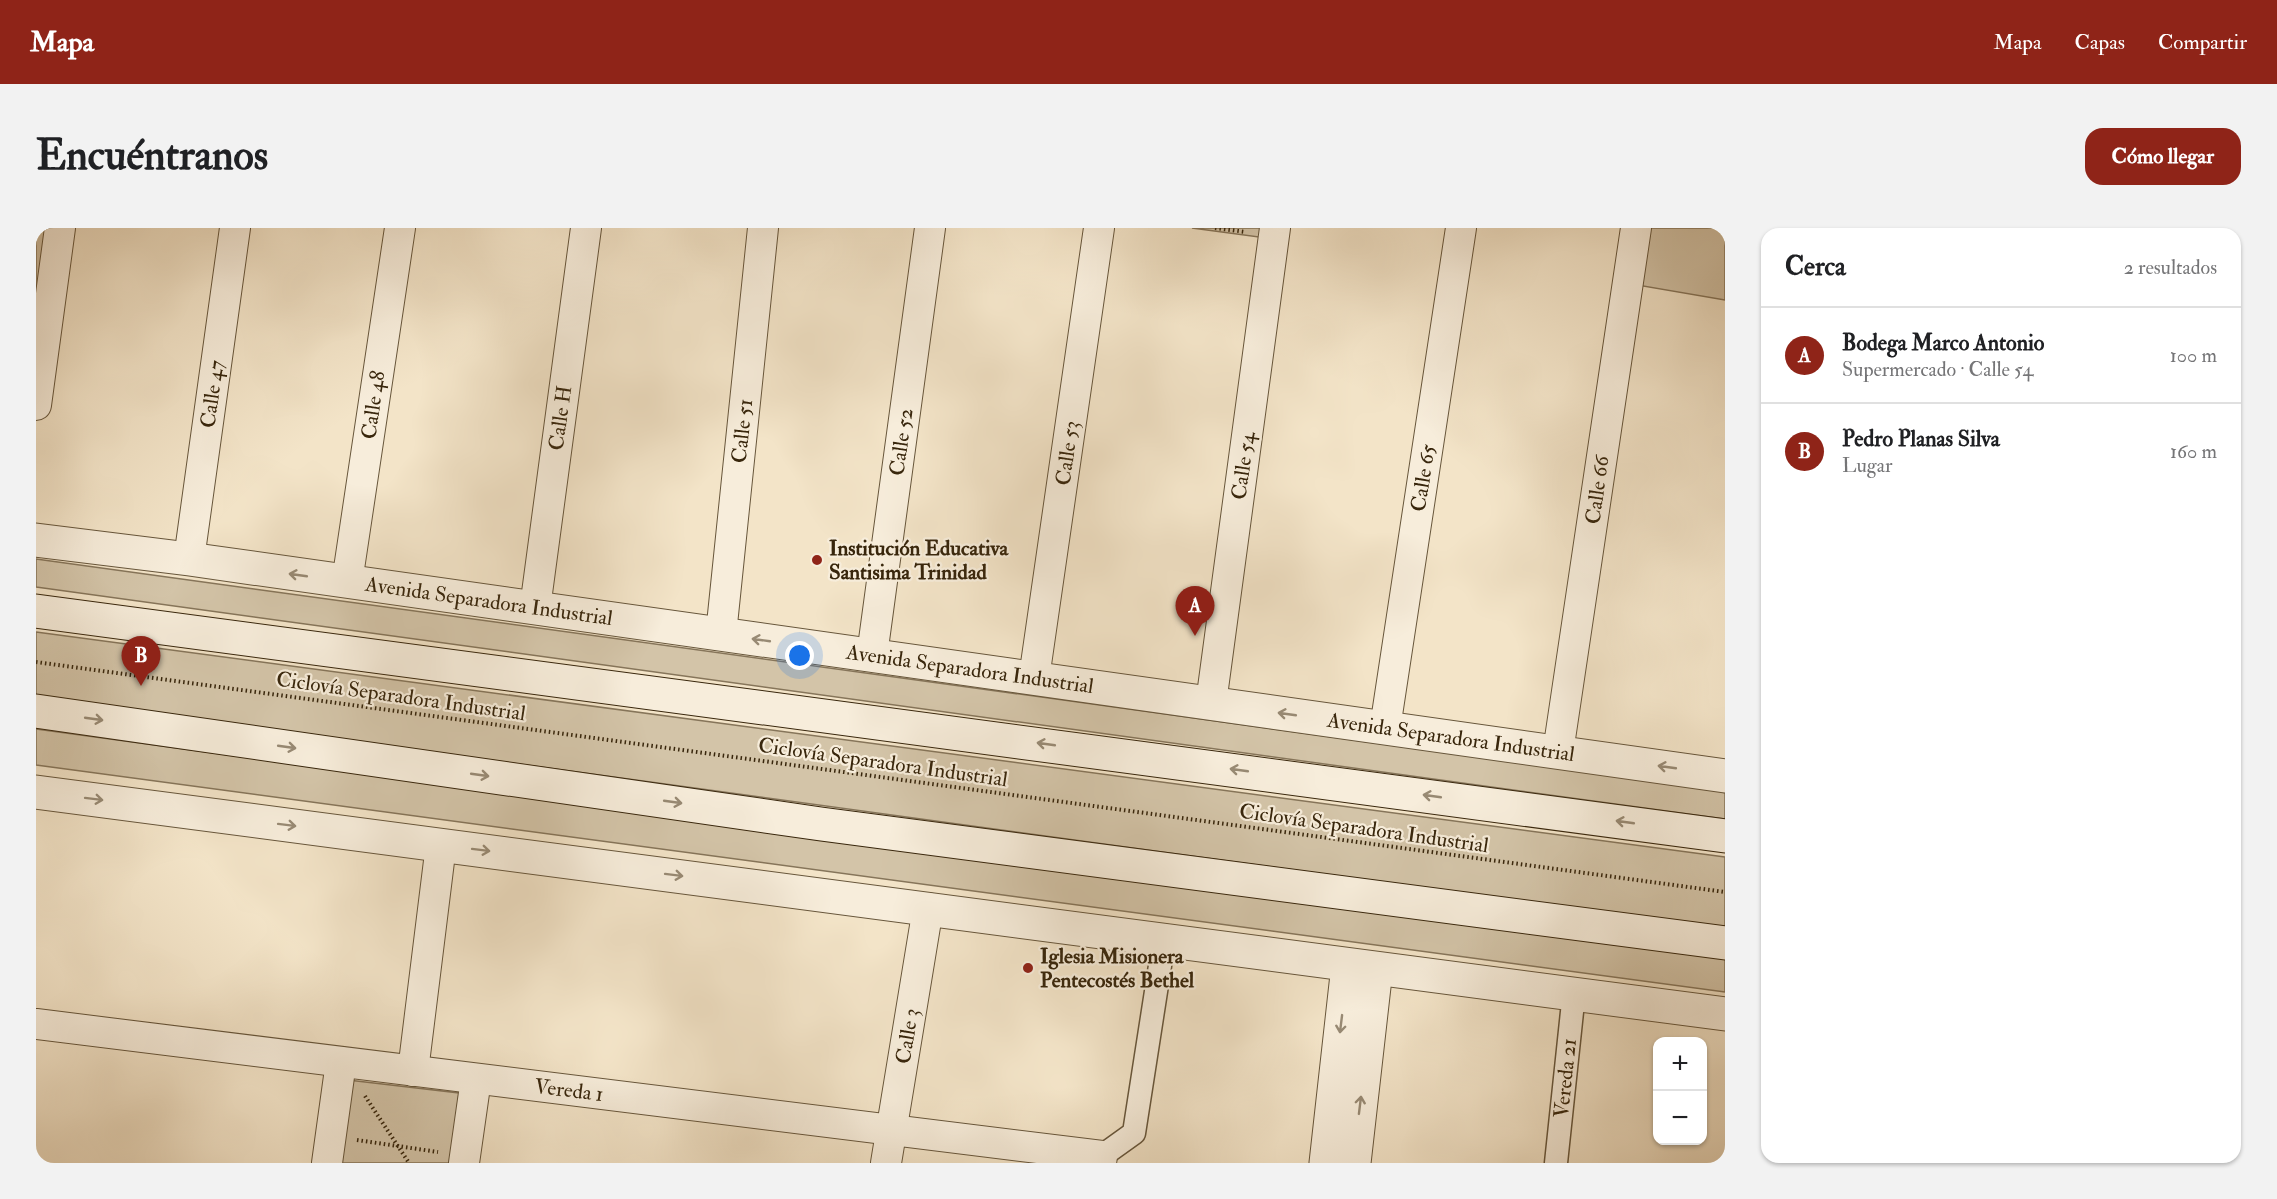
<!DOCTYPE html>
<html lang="es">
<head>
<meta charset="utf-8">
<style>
  body { margin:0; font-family:"IM FELL Double Pica",serif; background:#f2f2f2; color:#202124 }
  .controls { position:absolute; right:18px; bottom:18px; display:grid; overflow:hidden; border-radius:12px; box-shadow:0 2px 4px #0004 }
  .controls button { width:54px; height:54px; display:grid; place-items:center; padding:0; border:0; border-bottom:2px solid #e0e0e0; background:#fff; color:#202124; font:30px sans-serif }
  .you { position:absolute; left:764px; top:428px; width:21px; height:21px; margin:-15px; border:4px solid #fff; border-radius:50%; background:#1a73e8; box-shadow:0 0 0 9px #1a73e833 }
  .badge { display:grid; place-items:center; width:39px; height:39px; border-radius:50%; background:#8f2418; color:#fff; font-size:20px; font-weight:700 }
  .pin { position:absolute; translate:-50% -50px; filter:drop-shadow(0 2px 3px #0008) }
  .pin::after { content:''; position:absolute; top:32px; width:21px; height:18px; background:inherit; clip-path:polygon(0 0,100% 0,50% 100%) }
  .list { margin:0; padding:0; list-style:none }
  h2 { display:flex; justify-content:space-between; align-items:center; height:78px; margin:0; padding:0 24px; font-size:26px }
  h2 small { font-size:20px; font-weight:400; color:#757577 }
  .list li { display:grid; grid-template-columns:39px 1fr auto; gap:18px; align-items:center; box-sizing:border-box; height:96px; padding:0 24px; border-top:2px solid #e0e0e0 }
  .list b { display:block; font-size:22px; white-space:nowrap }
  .list p { margin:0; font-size:20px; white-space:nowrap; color:#757577 }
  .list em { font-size:20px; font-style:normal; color:#757577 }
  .map { position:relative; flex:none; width:1689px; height:935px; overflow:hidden; border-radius:18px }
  header { display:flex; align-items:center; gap:36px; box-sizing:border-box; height:84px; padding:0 30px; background:#8f2418; color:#fff }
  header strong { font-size:28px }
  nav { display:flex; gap:33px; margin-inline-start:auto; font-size:21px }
  .intro { display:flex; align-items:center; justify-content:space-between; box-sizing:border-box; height:144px; padding:0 36px }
  h1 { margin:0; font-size:42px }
  .button { padding:15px 27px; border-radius:18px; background:#8f2418; color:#fff; font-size:21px; font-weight:700 }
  main { display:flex; gap:36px; padding:0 36px }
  aside { flex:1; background:#fff; border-radius:18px; box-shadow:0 2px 4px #0004 }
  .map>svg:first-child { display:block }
  .green { fill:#d3c4a8; stroke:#86755a; stroke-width:1.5 }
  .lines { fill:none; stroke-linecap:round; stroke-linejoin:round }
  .pedestrian-casing { stroke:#67563b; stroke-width:25 }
  .minor-casing { stroke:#67563b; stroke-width:32 }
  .tertiary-casing { stroke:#67563b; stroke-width:35 }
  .secondary-casing { stroke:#38260c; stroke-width:35 }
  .path { stroke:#38260c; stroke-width:4; stroke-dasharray:1.5 3; stroke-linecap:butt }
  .pedestrian { stroke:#f7eddb; stroke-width:22 }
  .minor { stroke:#f7eddb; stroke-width:30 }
  .tertiary { stroke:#f7eddb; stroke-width:33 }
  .secondary { stroke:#f7eddb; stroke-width:33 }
  .oneway { stroke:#988a74 }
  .poi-dot { fill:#8f2418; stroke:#f7eddb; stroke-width:2 }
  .labels { text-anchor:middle; stroke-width:4.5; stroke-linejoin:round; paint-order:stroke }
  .street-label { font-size:21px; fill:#38260c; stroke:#f7eddb }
  .poi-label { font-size:21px; font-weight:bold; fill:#38260c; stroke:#f7eddb; text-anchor:start }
</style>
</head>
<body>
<header>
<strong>Mapa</strong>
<nav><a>Mapa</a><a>Capas</a><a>Compartir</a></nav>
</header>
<div class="intro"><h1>Encuéntranos</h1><a class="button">Cómo llegar</a></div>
<main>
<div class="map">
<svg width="1689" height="935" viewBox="0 0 1689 935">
  <rect width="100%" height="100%" fill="#f3e4c8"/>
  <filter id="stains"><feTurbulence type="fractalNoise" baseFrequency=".00333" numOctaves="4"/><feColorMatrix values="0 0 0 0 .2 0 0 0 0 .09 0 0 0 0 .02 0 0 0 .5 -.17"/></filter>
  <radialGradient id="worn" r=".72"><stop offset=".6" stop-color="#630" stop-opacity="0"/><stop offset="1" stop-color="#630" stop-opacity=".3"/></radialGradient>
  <g class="green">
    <polygon points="0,0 16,0 0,95"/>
    <polygon points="1156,0 1231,0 1230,10"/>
    <polygon points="1611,0 1689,0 1689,72 1601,57"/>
    <polygon points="0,331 1689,563 1689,591 0,359"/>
    <polygon points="0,404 1689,629 1689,701 0,470"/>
    <polygon points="0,501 1689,729 1689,764 0,537"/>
    <polygon points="312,852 423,865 414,935 302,935"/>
  </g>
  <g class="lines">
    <defs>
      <g id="pedestrian">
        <polyline points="1066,928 1098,905 1128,712"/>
        <polyline points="1520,935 1538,765"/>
      </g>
      <g id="minor">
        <polyline points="0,177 24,0"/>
        <polyline points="153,331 199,0"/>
        <polyline points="311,354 364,0"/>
        <polyline points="499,380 550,0"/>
        <polyline points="685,406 727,0"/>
        <polyline points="836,427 894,0"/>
        <polyline points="998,450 1063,0"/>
        <polyline points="1175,475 1239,0"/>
        <polyline points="1349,500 1425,0"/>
        <polyline points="1522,524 1600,0"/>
        <polyline points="0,796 1066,928 1065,935"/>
        <polyline points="377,843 405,617"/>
        <polyline points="291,935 305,834"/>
        <polyline points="428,935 440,851"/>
        <polyline points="850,935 892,680"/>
      </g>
      <g id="tertiary">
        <polyline points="0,312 153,331 1689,548"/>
        <polyline points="0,564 1689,786"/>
        <polyline points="1290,935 1312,738"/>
        <polyline points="1318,935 1340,741"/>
      </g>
      <g id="secondary">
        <polyline points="0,383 1689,608"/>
        <polyline points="0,483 785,596 1689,715"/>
      </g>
    </defs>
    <use href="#pedestrian" class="pedestrian-casing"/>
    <use href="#minor" class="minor-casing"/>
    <use href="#tertiary" class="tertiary-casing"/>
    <use href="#secondary" class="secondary-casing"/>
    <g class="path">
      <polyline points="1179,0 1210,4"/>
      <polyline points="0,434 1689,664"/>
      <polyline points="329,868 373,935"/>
      <polyline points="321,912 402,924"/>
    </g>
    <use href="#pedestrian" class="pedestrian"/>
    <use href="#minor" class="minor"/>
    <use href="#tertiary" class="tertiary"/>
    <use href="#secondary" class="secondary"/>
  </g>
  <defs><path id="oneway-shaft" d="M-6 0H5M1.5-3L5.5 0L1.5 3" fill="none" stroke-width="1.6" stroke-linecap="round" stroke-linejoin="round" transform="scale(1.5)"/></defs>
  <g class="oneway">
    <use href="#oneway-shaft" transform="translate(262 347) rotate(-172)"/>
    <use href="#oneway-shaft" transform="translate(725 412) rotate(-172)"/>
    <use href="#oneway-shaft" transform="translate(1251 486) rotate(-172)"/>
    <use href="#oneway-shaft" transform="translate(58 491) rotate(8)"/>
    <use href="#oneway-shaft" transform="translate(1010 516) rotate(-172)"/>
    <use href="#oneway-shaft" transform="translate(251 519) rotate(8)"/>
    <use href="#oneway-shaft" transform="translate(1631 539) rotate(-172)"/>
    <use href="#oneway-shaft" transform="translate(1203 542) rotate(-172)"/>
    <use href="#oneway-shaft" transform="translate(444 547) rotate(8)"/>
    <use href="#oneway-shaft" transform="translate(1396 568) rotate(-172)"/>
    <use href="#oneway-shaft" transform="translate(58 571) rotate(7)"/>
    <use href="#oneway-shaft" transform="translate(637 574) rotate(8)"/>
    <use href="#oneway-shaft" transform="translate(1589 594) rotate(-172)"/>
    <use href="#oneway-shaft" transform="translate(251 597) rotate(7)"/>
    <use href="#oneway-shaft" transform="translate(445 622) rotate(7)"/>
    <use href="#oneway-shaft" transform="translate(638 647) rotate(7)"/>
    <use href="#oneway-shaft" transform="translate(1305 796) rotate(97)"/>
    <use href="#oneway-shaft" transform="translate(1324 877) rotate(-83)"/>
  </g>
  <g class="poi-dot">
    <circle cx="781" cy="332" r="6"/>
    <circle cx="992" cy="740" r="6"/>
  </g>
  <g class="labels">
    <g class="street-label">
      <text transform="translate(176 166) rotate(-82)" y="7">Calle 47</text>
      <text transform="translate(337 177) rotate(-82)" y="7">Calle 48</text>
      <text transform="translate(524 190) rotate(-82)" y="7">Calle H</text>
      <text transform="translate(706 203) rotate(-84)" y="7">Calle 51</text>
      <text transform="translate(865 214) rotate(-82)" y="7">Calle 52</text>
      <text transform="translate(1031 225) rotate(-82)" y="7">Calle 53</text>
      <text transform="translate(1207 238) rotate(-82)" y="7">Calle 54</text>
      <text transform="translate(1387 250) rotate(-81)" y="7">Calle 65</text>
      <text transform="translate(1561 262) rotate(-82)" y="7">Calle 66</text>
      <text transform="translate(453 373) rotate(8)" y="7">Avenida Separadora Industrial</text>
      <text transform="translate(934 441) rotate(8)" y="7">Avenida Separadora Industrial</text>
      <text transform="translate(365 468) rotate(8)" y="7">Ciclovía Separadora Industrial</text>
      <text transform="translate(1415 509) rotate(8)" y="7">Avenida Separadora Industrial</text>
      <text transform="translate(847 534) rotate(8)" y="7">Ciclovía Separadora Industrial</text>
      <text transform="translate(1328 600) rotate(8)" y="7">Ciclovía Separadora Industrial</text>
      <text transform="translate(871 808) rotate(-81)" y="7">Calle 3</text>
      <text transform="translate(1529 850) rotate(-84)" y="7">Vereda 21</text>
      <text transform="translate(533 862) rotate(7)" y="7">Vereda 1</text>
    </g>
    <g class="poi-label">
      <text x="793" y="327">Institución Educativa<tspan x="793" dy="24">Santisima Trinidad</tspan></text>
      <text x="1004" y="735">Iglesia Misionera<tspan x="1004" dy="24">Pentecostés Bethel</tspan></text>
    </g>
  </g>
  <rect width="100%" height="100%" filter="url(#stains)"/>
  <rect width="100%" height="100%" fill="url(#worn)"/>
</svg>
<div class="controls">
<button>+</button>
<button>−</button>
</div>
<div class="you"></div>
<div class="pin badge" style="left:1159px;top:408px">A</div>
<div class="pin badge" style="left:105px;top:458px">B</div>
</div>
<aside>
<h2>Cerca<small>2 resultados</small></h2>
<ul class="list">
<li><span class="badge">A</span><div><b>Bodega Marco Antonio</b><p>Supermercado · Calle 54</p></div><em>100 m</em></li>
<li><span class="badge">B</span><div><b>Pedro Planas Silva</b><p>Lugar</p></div><em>160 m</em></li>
</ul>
</aside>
</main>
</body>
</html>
